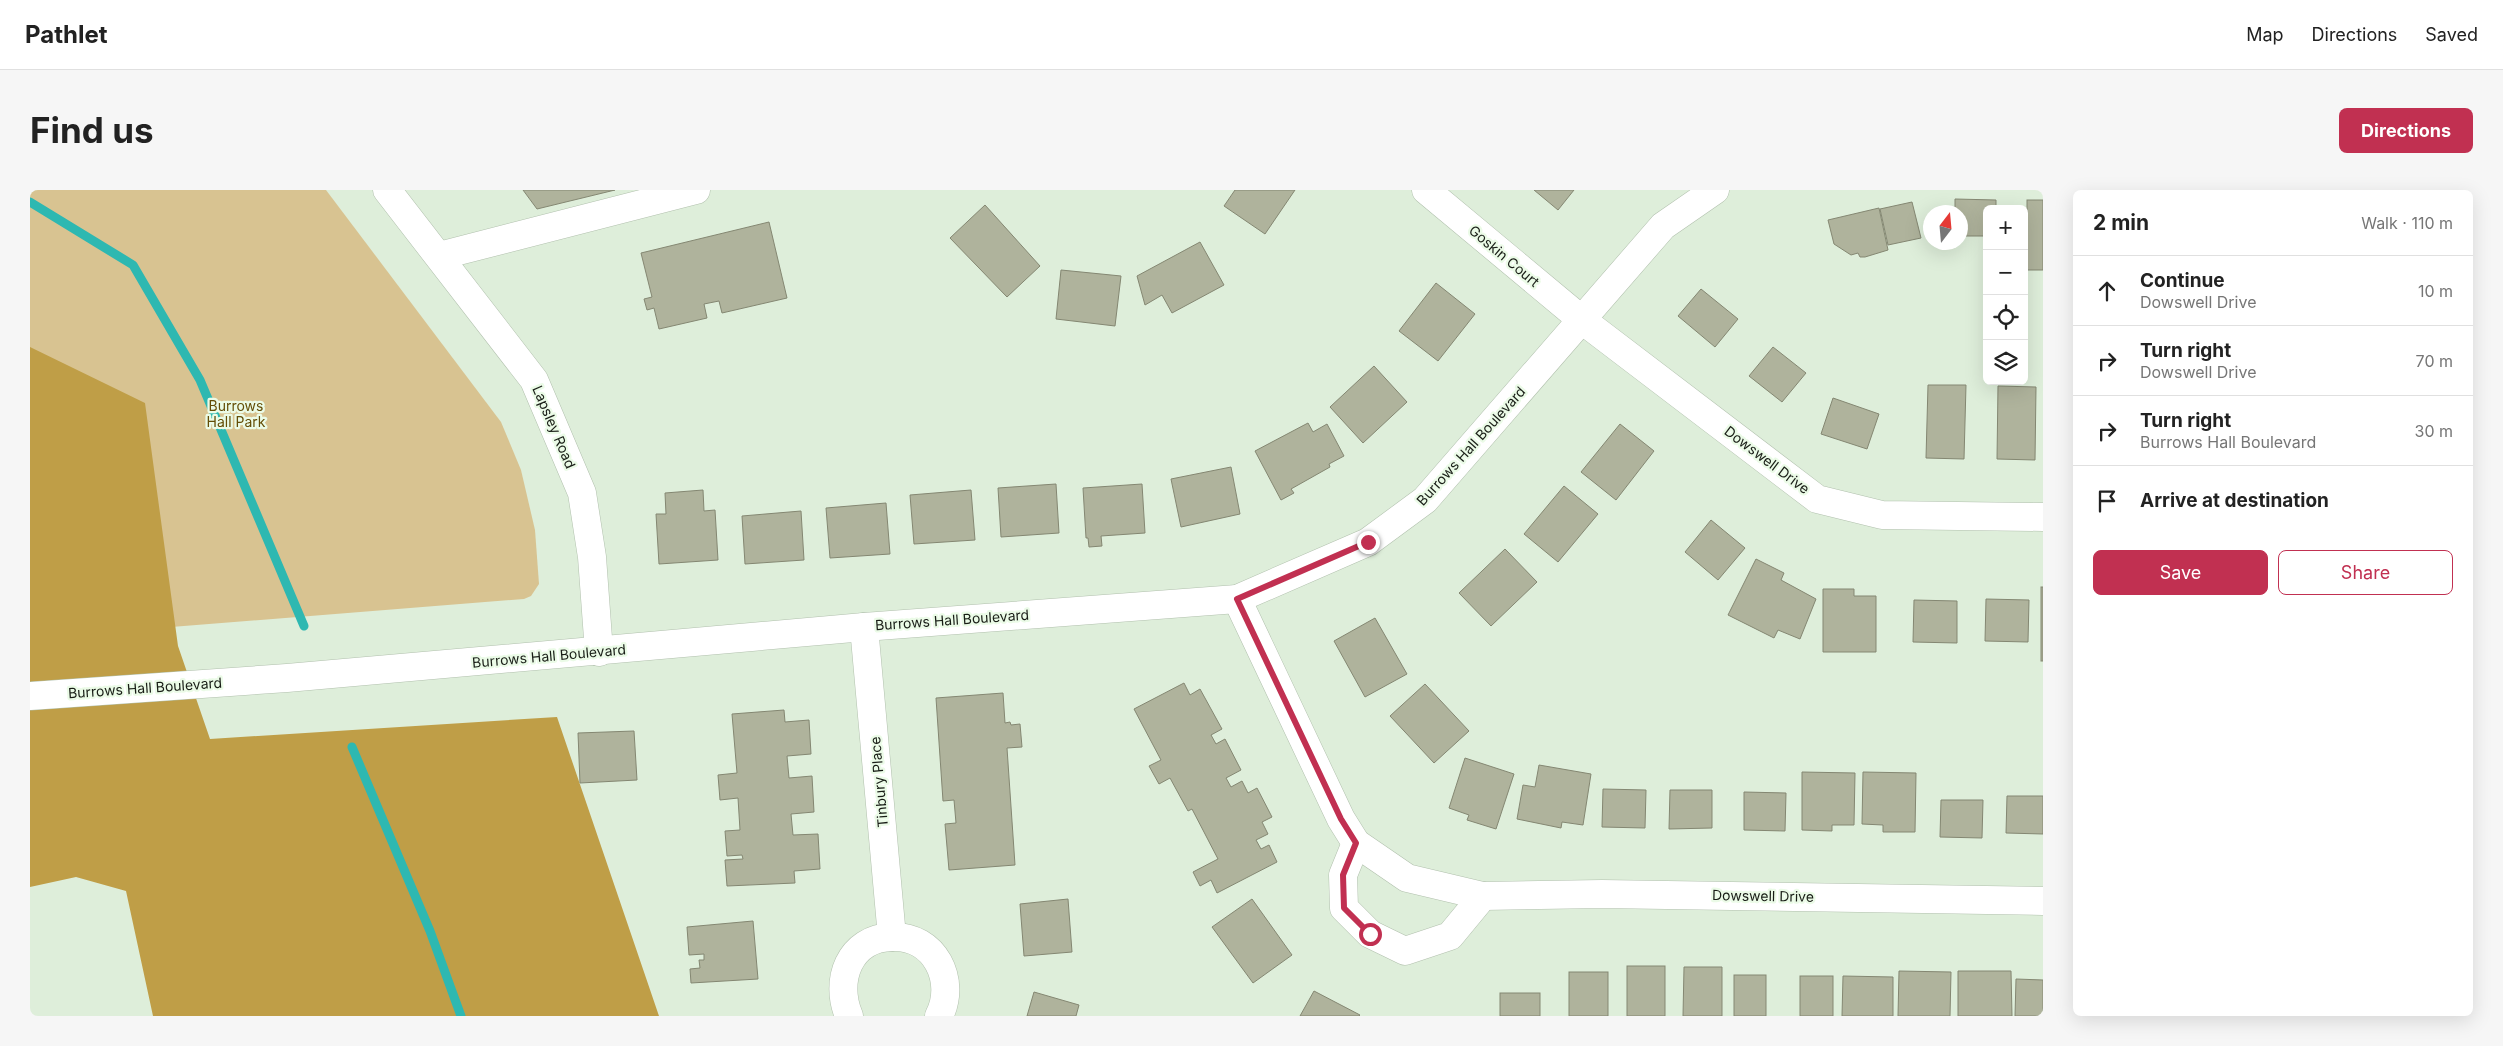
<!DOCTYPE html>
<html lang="en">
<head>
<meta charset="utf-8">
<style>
  body { margin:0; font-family:Inter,sans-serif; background:#f6f6f6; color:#222 }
  .controls { position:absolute; right:15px; top:15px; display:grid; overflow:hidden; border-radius:8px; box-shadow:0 5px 20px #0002 }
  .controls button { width:45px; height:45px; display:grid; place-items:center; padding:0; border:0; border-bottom:1px solid #e0e0e0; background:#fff; color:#222; font:25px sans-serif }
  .compass { position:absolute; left:1893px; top:15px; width:45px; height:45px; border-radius:50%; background:#fff; box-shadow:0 5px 20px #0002; rotate:16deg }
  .stop { position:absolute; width:15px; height:15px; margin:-11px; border:4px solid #c13051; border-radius:50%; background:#fff }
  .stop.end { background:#c13051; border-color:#fff; box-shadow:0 1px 5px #0008 }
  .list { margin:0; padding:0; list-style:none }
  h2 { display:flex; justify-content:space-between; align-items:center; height:65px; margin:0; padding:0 20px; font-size:21px }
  h2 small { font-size:16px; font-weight:400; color:#767676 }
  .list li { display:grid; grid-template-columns:32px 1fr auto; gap:15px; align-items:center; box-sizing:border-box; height:70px; padding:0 20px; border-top:1px solid #e0e0e0 }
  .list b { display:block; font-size:19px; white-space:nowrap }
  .list p { margin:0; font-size:16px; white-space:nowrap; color:#767676 }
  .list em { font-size:16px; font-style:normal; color:#767676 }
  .actions { display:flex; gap:10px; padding:15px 20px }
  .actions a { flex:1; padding:11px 0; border:1px solid #c13051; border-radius:8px; text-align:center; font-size:18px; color:#c13051 }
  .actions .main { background:#c13051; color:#fff }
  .icon { flex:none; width:28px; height:28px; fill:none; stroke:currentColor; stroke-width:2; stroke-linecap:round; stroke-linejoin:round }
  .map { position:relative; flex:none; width:2013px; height:826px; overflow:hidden; border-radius:8px }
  header { display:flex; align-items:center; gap:30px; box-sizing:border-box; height:70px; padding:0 25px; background:#fff; border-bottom:1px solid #e0e0e0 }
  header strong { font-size:24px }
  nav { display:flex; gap:28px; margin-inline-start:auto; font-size:18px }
  .intro { display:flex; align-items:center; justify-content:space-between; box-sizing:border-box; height:120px; padding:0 30px }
  h1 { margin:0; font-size:35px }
  .button { padding:12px 22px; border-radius:8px; background:#c13051; color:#fff; font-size:18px; font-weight:700 }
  main { display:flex; gap:30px; padding:0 30px }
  aside { flex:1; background:#fff; border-radius:8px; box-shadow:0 5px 20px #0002 }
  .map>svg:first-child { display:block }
  .green { fill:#d8c391 }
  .forest { fill:#bf9e47 }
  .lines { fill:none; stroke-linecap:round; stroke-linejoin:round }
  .stream { stroke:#2eb8b1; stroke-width:9 }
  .building { fill:#afb39c; stroke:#848772 }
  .minor-casing { stroke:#b1c0ad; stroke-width:29 }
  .minor { stroke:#fff; stroke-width:28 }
  .route { stroke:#c13051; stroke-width:6 }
  .labels { text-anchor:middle; stroke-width:4.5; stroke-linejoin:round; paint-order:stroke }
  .street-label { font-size:14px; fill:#181d16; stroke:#ebfbe7 }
  .park-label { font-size:14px; fill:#644e07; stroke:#ebfbe7 }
</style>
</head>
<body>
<header>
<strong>Pathlet</strong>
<nav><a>Map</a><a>Directions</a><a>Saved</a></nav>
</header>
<div class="intro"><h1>Find us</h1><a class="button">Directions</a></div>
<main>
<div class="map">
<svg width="2013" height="826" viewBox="0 0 2013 826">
  <rect width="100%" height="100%" fill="#deeeda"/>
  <polygon class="green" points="0,0 296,0 471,232 491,280 505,340 509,394 501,406 494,409 66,443 0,353"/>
  <polygon class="forest" points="0,157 115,213 148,456 180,549 527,527 629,826 123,826 96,701 46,687 0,697"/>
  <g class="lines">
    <g class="stream">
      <polyline points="0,12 103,75 170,190 274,436"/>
      <polyline points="322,557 400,741 431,826"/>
    </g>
  </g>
  <g class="building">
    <polygon points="493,0 585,0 507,19"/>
    <polygon points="1205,0 1265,0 1235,44 1194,16"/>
    <polygon points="1504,0 1544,0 1528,20"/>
    <polygon points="1925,9 1966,10 1966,19 1957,19 1957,46 1930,46 1930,22 1925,22"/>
    <rect x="1997" y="10" width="16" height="70"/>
    <polygon points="1882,12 1891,48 1858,55 1850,19"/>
    <polygon points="955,15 1010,76 977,107 920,48"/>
    <polygon points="1849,18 1858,60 1835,67 1830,67 1828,63 1821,65 1804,54 1798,30"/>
    <polygon points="739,32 757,108 692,123 689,111 674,114 677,128 629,139 624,118 617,120 614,109 622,107 611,63"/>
    <polygon points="1170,52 1194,95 1142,123 1132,105 1115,115 1107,86"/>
    <polygon points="1031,80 1091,86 1085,136 1026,129"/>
    <polygon points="1406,93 1445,124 1408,171 1369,141"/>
    <polygon points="1671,99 1708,129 1685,157 1648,126"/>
    <polygon points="1743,157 1776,183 1752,212 1719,186"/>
    <polygon points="1344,176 1377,212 1333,253 1300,217"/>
    <polygon points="1898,195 1936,195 1934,269 1896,268"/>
    <polygon points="1968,196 2006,197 2005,270 1967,269"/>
    <polygon points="1803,208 1849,224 1837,259 1791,244"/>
    <polygon points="1278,233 1283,242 1297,234 1314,266 1299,274 1300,277 1261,299 1264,303 1251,310 1225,261"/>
    <polygon points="1590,234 1624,261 1586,310 1551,282"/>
    <polygon points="1201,277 1210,324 1151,337 1141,289"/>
    <polygon points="1026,294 1029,343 971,347 968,298"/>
    <polygon points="1112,294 1115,343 1071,346 1072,356 1059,357 1058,348 1056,348 1053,298"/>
    <polygon points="1534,296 1568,324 1528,372 1494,344"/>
    <polygon points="673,300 674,321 685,320 688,370 629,374 626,324 636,324 635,303"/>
    <polygon points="941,300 945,350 884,354 880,305"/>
    <polygon points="856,313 860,364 800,368 796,318"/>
    <polygon points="771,321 774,370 715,374 712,326"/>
    <polygon points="1681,330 1715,358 1688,390 1655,362"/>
    <polygon points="1475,359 1507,392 1461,436 1429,403"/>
    <polygon points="1726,369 1754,383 1751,390 1786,409 1770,449 1748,440 1744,448 1698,425"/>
    <rect x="2011" y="397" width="2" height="74"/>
    <polygon points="1793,399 1824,399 1824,406 1846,406 1846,462 1793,462"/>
    <polygon points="1956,409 1999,410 1998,452 1955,451"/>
    <polygon points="1884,410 1927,411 1927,453 1883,452"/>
    <polygon points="1345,428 1377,484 1335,507 1304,451"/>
    <polygon points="1154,493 1160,505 1170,499 1192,539 1181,545 1186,554 1195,549 1211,580 1196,588 1201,597 1212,591 1218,603 1227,598 1242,627 1232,632 1238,644 1226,650 1231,659 1239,655 1247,672 1187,703 1181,690 1170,696 1163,682 1188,669 1162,619 1158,621 1140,588 1129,594 1119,576 1131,570 1104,519"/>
    <polygon points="1395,494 1439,541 1404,573 1360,526"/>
    <polygon points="973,503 975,533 980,532 981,535 990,534 992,557 977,558 985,675 919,680 915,634 926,633 924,610 913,611 906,508"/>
    <polygon points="754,520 755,532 779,530 781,564 757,566 759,588 782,586 784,622 761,624 763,645 788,644 790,679 764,681 765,693 697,696 695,670 713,669 712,665 697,666 695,641 710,640 708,608 690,610 688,585 707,583 702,524"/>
    <polygon points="604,541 607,590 550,593 548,543"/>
    <polygon points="1435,568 1484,584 1466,639 1437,630 1439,625 1419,618"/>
    <polygon points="1509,575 1561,584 1553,635 1532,632 1531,638 1487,629 1493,595 1505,597"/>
    <polygon points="1772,582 1825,583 1824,635 1802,635 1802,641 1772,640"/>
    <polygon points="1833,582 1886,583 1885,642 1853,642 1853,635 1832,634"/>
    <polygon points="1573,599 1616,600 1615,638 1572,637"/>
    <polygon points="1640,600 1682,600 1682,638 1639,639"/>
    <polygon points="1714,602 1756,603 1755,641 1714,640"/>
    <polygon points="1977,606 2013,606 2013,644 1976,643"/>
    <polygon points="1911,610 1953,610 1952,648 1910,647"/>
    <polygon points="1038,709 1042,762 994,766 990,714"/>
    <polygon points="1222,709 1262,765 1223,793 1182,737"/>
    <polygon points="723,731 728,789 661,793 660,779 670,778 669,770 674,770 674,764 659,765 657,737"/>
    <rect x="1597" y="776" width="38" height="50"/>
    <polygon points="1654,777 1692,777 1692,826 1653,826"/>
    <polygon points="1869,781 1921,782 1920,826 1868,826"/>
    <polygon points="1928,781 1981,781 1982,826 1928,826"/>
    <rect x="1539" y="782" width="39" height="44"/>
    <rect x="1704" y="785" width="32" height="41"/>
    <rect x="1770" y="786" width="33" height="40"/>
    <polygon points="1813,786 1863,787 1863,826 1812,826"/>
    <polygon points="1986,789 2013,790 2013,826 1985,826"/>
    <polygon points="1284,801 1330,825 1329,826 1270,826"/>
    <polygon points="1004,802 1049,815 1046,826 997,826"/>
    <rect x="1470" y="803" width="40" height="23"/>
  </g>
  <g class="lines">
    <defs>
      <g id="minor">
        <polyline points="357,0 504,190 552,303 562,367 569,462"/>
        <polyline points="1396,0 1552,130 1787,309 1852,325 2013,327"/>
        <polyline points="409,66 666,0"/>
        <polyline points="1207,409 1311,629 1326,653 1377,688 1453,706 1572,704 2013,711"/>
        <polyline points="834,437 862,747"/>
        <polyline points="0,506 257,488 834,437 1207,409 1338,352 1395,310 1633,36 1685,0"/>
        <polyline points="1326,653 1313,685 1314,718 1340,744 1375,761 1420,746 1453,706"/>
        <path d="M819,826C804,791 819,748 862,747C905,745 927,791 909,826"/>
      </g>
    </defs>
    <use href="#minor" class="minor-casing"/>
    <use href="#minor" class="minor"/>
  </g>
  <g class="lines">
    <polyline class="route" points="1338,352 1207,409 1311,629 1326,653 1313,685 1314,718 1340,744"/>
  </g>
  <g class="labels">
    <g class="street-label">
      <text transform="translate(1474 66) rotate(40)" y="5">Goskin Court</text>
      <text transform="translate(524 237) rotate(67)" y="5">Lapsley Road</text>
      <text transform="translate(1441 256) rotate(-48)" y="5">Burrows Hall Boulevard</text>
      <text transform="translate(1737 270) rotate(37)" y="5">Dowswell Drive</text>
      <text transform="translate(922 430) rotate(-4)" y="5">Burrows Hall Boulevard</text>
      <text transform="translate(519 466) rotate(-5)" y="5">Burrows Hall Boulevard</text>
      <text transform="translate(115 498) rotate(-4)" y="5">Burrows Hall Boulevard</text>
      <text transform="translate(849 592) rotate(-95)" y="5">Tinbury Place</text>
      <text transform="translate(1733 706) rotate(1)" y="5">Dowswell Drive</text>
    </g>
    <g class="park-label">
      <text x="206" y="221">Burrows<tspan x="206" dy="16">Hall Park</tspan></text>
    </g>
  </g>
</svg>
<div class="controls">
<button>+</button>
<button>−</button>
<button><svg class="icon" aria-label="locate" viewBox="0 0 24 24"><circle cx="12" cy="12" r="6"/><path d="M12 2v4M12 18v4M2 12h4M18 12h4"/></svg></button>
<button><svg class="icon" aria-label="layers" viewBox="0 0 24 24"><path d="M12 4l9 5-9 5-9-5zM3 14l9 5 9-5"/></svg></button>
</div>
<svg class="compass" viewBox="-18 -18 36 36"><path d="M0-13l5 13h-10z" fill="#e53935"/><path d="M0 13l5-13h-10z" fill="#767676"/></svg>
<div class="stop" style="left:1340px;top:744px"></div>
<div class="stop end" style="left:1338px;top:352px"></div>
</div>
<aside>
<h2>2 min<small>Walk · 110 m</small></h2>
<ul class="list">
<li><svg class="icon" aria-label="ahead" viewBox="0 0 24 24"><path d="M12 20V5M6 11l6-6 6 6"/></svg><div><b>Continue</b><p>Dowswell Drive</p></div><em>10 m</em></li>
<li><svg class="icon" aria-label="right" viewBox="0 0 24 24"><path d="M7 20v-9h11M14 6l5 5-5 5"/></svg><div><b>Turn right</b><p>Dowswell Drive</p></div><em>70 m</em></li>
<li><svg class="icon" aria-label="right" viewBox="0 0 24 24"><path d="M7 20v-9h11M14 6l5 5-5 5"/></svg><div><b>Turn right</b><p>Burrows Hall Boulevard</p></div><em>30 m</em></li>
<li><svg class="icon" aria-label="arrive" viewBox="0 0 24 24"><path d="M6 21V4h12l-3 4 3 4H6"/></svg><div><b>Arrive at destination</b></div></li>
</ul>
<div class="actions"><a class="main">Save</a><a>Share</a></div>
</aside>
</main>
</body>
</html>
